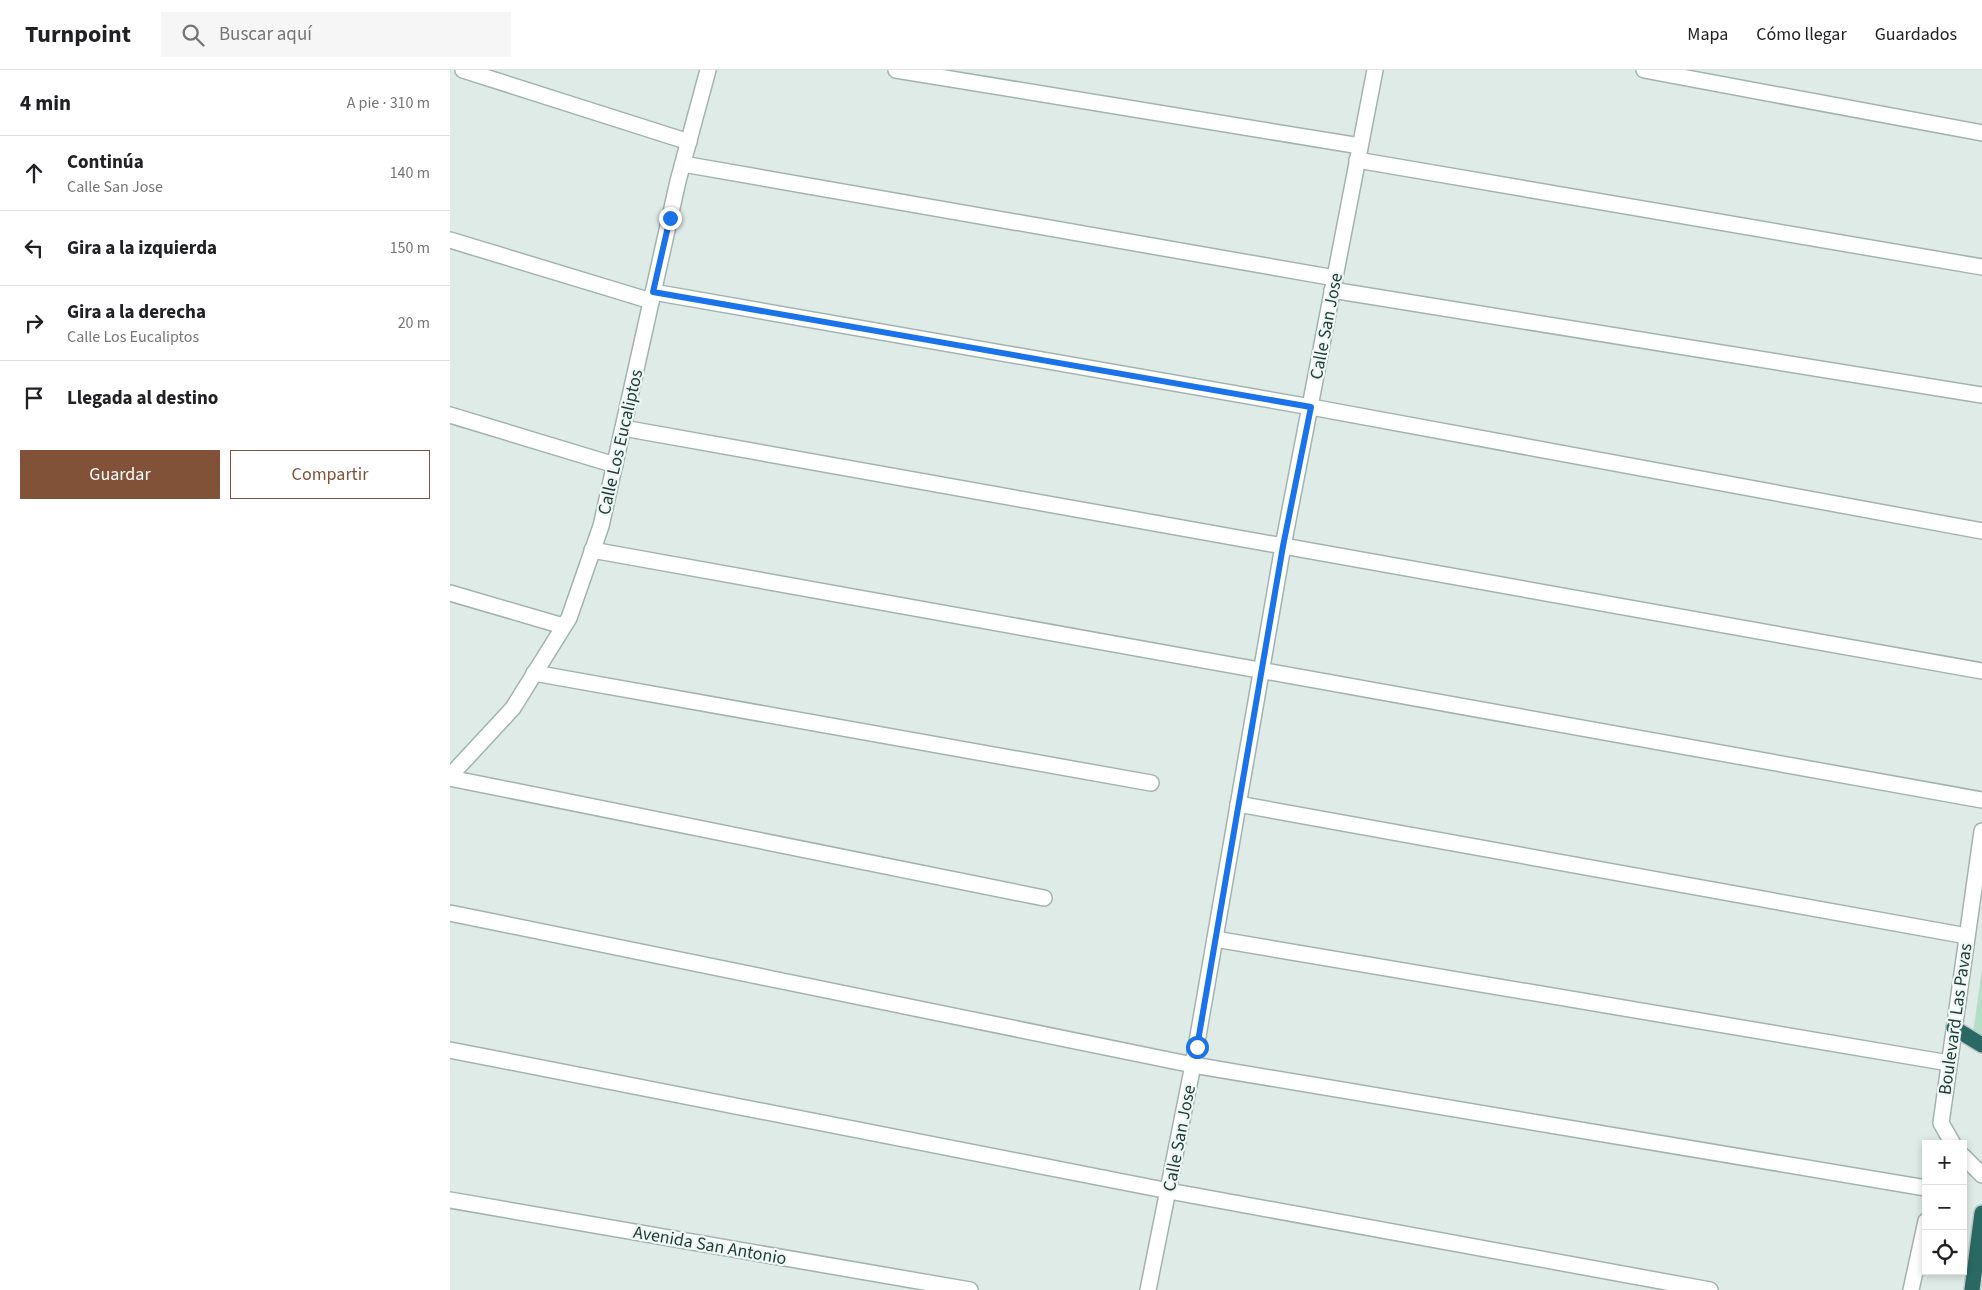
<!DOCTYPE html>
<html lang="es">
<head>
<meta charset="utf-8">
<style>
  body { margin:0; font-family:"Source Sans 3",sans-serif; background:#f6f6f6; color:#202124 }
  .controls { position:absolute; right:15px; bottom:15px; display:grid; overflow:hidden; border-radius:0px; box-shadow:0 2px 8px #0003 }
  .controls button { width:45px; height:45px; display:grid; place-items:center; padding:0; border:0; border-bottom:1px solid #e0e0e0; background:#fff; color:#202124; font:25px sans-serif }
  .stop { position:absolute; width:15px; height:15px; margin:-11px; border:4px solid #1a73e8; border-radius:50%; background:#fff }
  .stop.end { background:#1a73e8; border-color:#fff; box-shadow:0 1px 5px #0008 }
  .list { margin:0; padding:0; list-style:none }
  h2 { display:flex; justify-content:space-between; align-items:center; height:65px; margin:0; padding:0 20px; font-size:21px }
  h2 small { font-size:16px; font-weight:400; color:#757577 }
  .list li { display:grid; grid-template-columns:32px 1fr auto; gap:15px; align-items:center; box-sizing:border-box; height:75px; padding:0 20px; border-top:1px solid #e0e0e0 }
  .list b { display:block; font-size:19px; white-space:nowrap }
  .list p { margin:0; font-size:16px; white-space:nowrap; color:#757577 }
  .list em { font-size:16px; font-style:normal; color:#757577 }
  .actions { display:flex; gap:10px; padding:15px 20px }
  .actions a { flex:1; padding:11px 0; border:1px solid #815138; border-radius:0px; text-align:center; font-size:18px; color:#815138 }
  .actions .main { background:#815138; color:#fff }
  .icon { flex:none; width:28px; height:28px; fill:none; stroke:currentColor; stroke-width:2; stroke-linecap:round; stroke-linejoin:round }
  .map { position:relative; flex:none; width:1532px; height:1220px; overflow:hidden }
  header { display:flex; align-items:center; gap:30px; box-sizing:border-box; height:70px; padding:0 25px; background:#fff; border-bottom:1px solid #e0e0e0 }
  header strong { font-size:24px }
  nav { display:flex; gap:28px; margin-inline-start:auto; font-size:18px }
  .search { width:350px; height:45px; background:#f6f6f6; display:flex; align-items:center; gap:12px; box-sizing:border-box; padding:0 18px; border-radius:0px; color:#757577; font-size:19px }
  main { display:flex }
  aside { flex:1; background:#fff }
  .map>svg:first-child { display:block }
  .green { fill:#b6ddc5 }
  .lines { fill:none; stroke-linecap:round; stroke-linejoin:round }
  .minor-casing { stroke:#a2b3af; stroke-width:18 }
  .highway-casing { stroke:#c0c8c7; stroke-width:18 }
  .minor { stroke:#fff; stroke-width:15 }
  .highway { stroke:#2a6963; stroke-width:15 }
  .route { stroke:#1a73e8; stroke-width:6 }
  .labels { text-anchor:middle; stroke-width:4.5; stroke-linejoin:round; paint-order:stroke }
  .street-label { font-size:18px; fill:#1f3b37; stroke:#eff7f4 }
</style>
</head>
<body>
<header>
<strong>Turnpoint</strong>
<div class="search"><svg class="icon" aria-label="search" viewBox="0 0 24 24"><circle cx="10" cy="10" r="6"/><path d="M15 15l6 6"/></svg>Buscar aquí</div>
<nav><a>Mapa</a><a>Cómo llegar</a><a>Guardados</a></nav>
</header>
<main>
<aside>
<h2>4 min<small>A pie · 310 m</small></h2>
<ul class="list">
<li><svg class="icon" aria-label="ahead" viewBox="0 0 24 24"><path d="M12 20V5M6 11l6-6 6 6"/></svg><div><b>Continúa</b><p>Calle San Jose</p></div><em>140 m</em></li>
<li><svg class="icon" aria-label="left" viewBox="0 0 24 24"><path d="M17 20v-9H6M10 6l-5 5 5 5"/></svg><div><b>Gira a la izquierda</b></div><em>150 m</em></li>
<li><svg class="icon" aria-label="right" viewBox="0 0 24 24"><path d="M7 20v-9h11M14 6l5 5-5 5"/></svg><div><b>Gira a la derecha</b><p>Calle Los Eucaliptos</p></div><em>20 m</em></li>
<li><svg class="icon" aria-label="arrive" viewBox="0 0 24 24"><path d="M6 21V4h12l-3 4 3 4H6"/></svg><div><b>Llegada al destino</b></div></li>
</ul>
<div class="actions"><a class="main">Guardar</a><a>Compartir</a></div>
</aside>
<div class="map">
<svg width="1532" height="1220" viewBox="0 0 1532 1220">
  <rect width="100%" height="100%" fill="#dfebe7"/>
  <polygon class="green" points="1532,899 1532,973 1522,970"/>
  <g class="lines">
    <defs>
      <g id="minor">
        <polyline points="13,0 239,72"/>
        <polyline points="446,0 910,76"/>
        <polyline points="1194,0 1532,63"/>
        <polyline points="907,90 1532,197"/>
        <polyline points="233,94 885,208"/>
        <polyline points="0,170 201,231"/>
        <polyline points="882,220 1532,325"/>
        <polyline points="203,222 861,337 1532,461"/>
        <polyline points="0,345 165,395"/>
        <polyline points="173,358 1532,601"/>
        <polyline points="142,480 1532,730"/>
        <polyline points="0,523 113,556"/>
        <polyline points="84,603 701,713"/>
        <polyline points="0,706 63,638 119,548 151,456 228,111 258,0"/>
        <polyline points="0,708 594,828"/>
        <polyline points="788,734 1517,866"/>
        <polyline points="0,843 743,995 1476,1118"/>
        <polyline points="765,869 1499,993"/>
        <polyline points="0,980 719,1121 1260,1220"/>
        <polyline points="1503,1074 1491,1053 1532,761"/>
        <polyline points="1513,1086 1532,1105"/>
        <polyline points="0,1130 520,1220"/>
        <polyline points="698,1220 743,995 833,476 925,0"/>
        <polyline points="1461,1220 1476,1151"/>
      </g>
      <g id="highway">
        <polyline points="1504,958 1532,975"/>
        <polyline points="1522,1220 1532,1143"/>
      </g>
    </defs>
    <use href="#minor" class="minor-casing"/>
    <use href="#highway" class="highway-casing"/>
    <use href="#minor" class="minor"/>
    <use href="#highway" class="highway"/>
  </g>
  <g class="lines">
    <polyline class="route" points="220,148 203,222 861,337 833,476 747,977"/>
  </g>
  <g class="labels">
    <g class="street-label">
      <text transform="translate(876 256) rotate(-79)" y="6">Calle San Jose</text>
      <text transform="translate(170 372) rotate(-77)" y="6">Calle Los Eucaliptos</text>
      <text transform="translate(1505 949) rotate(-82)" y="6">Boulevard Las Pavas</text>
      <text transform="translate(729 1068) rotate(-79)" y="6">Calle San Jose</text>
      <text transform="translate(260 1175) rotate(10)" y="6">Avenida San Antonio</text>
    </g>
  </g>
</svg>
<div class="controls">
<button>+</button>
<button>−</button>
<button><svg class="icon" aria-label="locate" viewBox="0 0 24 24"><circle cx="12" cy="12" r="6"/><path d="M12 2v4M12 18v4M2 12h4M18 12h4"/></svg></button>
</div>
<div class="stop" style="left:747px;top:977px"></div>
<div class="stop end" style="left:220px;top:148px"></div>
</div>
</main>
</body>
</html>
